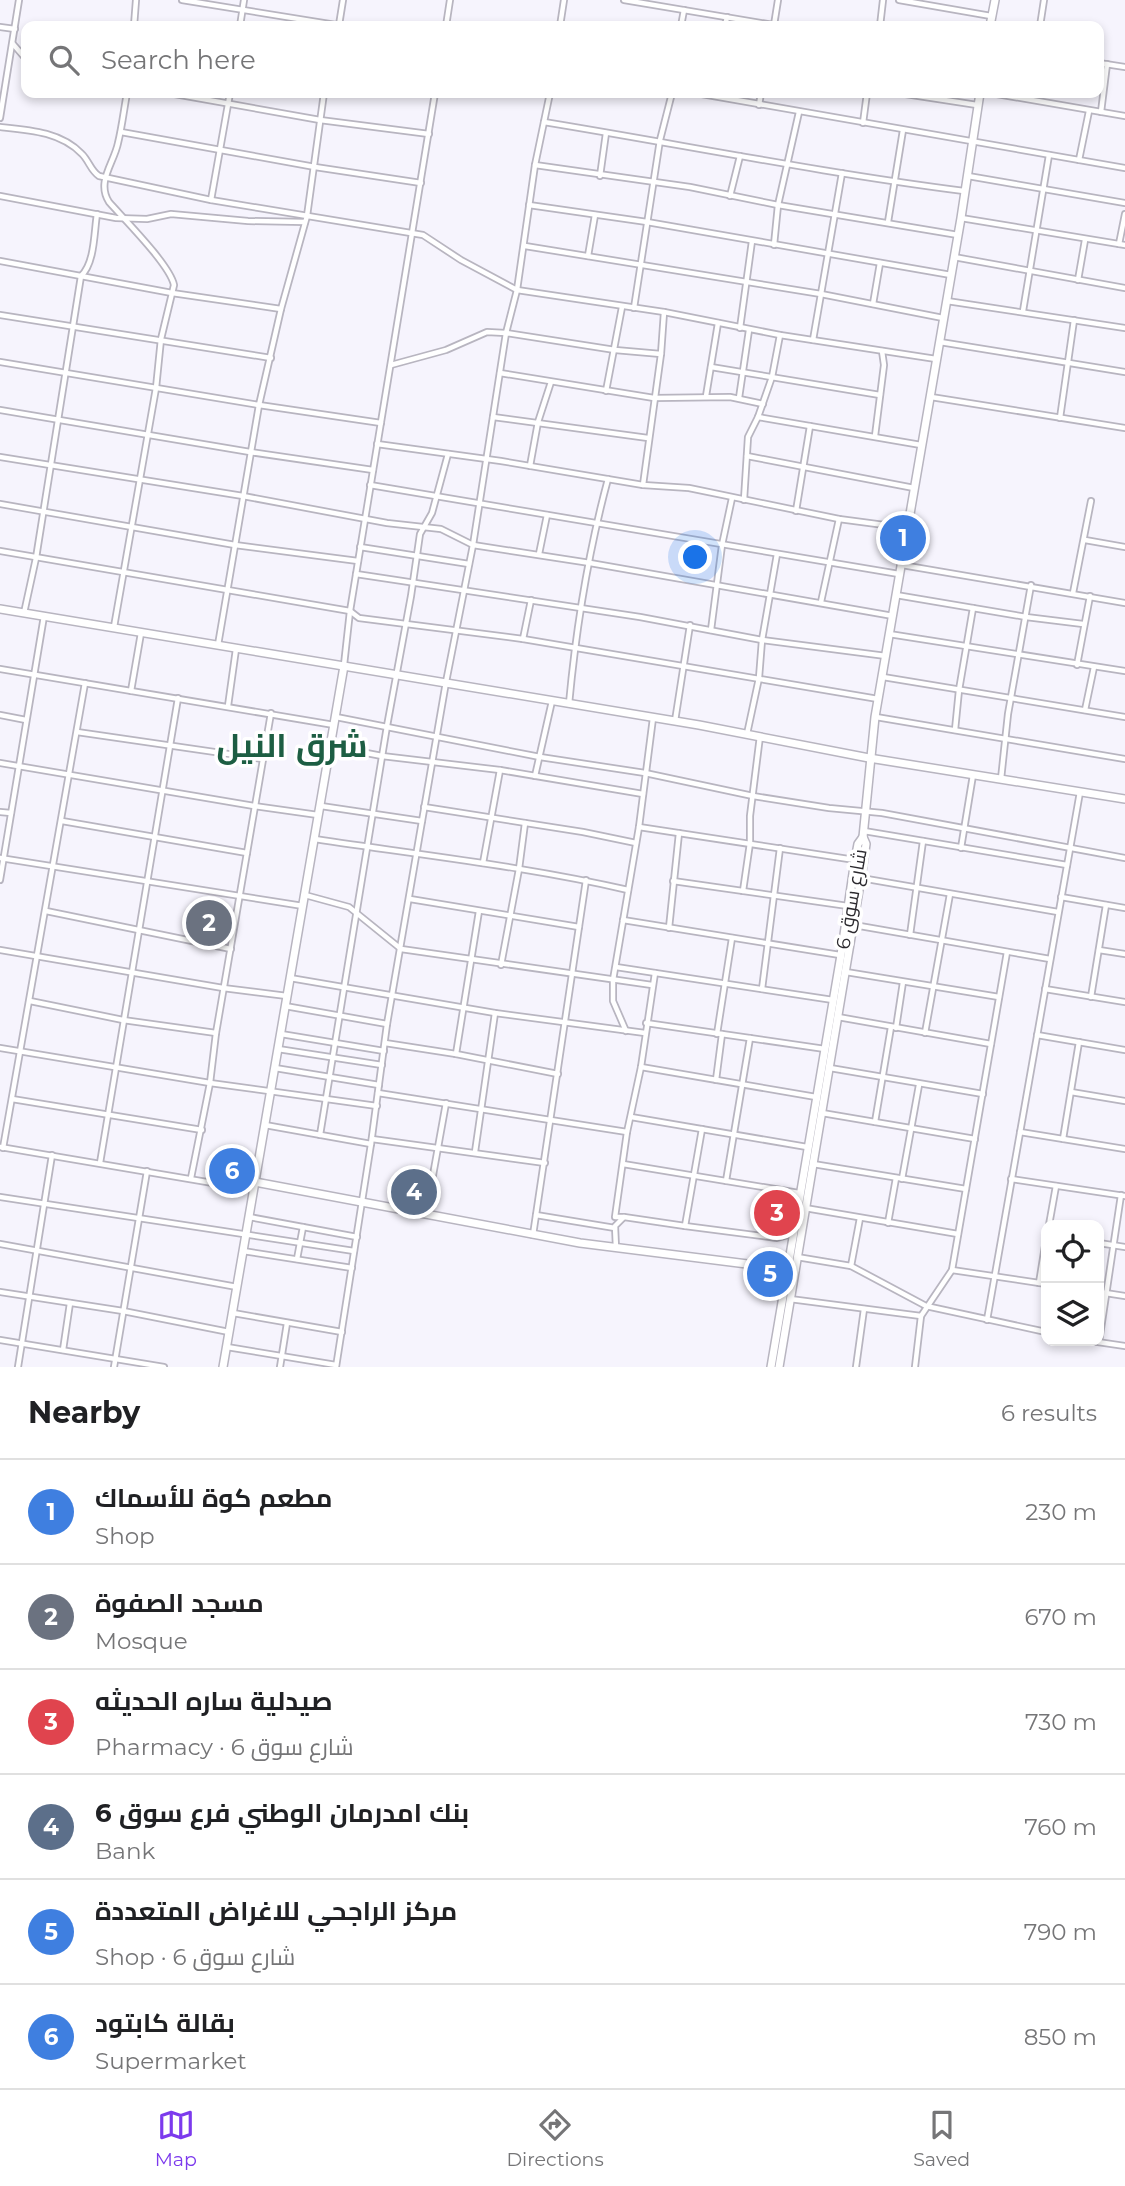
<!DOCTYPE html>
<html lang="en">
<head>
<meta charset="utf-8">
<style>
  body { margin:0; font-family:Montserrat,Cairo,sans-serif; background:#f2f2f2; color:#202124 }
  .controls { position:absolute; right:21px; bottom:21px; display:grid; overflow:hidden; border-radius:14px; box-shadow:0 4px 10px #0003 }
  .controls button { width:63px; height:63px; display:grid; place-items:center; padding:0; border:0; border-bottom:2px solid #e0e0e0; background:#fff; color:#202124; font:35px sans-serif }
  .you { position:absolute; left:696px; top:558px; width:24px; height:24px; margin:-18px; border:5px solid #fff; border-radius:50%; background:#1a73e8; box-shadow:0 0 0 10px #1a73e833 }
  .badge { display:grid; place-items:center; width:46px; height:46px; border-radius:50%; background:#7c3aed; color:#fff; font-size:23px; font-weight:700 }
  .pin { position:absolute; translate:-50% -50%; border:4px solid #fff; box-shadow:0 2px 7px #0006 }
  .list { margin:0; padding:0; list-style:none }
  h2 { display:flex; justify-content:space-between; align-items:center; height:91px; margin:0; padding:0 28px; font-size:30px }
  h2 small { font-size:23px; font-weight:400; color:#757577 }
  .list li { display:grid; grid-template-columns:46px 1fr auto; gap:21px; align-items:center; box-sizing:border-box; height:105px; padding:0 28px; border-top:2px solid #e0e0e0 }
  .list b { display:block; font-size:26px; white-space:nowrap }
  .list p { margin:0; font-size:23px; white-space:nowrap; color:#757577 }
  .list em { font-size:23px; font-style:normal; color:#757577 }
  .icon { flex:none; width:38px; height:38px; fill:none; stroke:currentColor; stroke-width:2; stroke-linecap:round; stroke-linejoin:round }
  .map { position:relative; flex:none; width:1125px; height:1367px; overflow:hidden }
  .search { position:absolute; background:#fff; box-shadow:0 4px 10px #0003; left:21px; right:21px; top:21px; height:77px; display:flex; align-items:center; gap:18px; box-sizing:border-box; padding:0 24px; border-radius:14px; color:#757577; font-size:26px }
  .sheet { height:721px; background:#fff }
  nav { display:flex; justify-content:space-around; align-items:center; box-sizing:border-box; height:98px; border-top:2px solid #e0e0e0; background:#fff; font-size:19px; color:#757577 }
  nav a { display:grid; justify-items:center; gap:4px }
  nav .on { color:#7c3aed }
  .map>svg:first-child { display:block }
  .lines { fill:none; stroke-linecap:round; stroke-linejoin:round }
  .street-casing { stroke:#b8b5c0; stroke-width:8 }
  .secondary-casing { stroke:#b8b5c0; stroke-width:10 }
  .street { stroke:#fff; stroke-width:4.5 }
  .secondary { stroke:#fff; stroke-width:7 }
  .labels { text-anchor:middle; stroke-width:7; stroke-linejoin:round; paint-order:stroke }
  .street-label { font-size:19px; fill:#2c2a2f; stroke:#fff }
  .town-label { font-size:33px; font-weight:bold; fill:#1d5e43; stroke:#fff }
</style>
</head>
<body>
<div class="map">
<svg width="1125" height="1367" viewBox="0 0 1125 1367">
  <rect width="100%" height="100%" fill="#f6f4fd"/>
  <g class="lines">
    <defs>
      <g id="street">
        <polyline points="182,0 342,26"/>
        <polyline points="624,0 779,26"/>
        <polyline points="899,0 991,16"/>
        <polyline points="339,25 343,0"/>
        <polyline points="774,25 778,0"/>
        <polyline points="134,26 136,0"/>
        <polyline points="240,26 244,0"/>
        <polyline points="446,26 450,0"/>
        <polyline points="560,26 564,0"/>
        <polyline points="681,26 684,10"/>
        <polyline points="725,26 727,17"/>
        <polyline points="880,26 883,0"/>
        <polyline points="1040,26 1044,0"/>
        <polyline points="0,27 15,29"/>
        <polyline points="13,44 26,59"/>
        <polyline points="1099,63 1125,67"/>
        <polyline points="169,93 320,120 429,134"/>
        <polyline points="696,93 1125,168"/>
        <polyline points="899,93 977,105"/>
        <polyline points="991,93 1125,116"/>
        <polyline points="759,105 761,93"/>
        <polyline points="1101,112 1107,64"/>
        <polyline points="0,118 19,0"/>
        <path d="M544,122C684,145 823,173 964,191"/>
        <polyline points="863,123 867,93"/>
        <path d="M0,127C30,130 61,132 82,154C89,161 91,171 99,176L211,200L423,235L461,260L517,290L664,312L780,335L936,359"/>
        <polyline points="121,132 315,167 421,183"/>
        <polyline points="1079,160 1089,111"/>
        <polyline points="535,165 690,187 778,205 958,235"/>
        <polyline points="600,176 606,133"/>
        <polyline points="968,176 1125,203"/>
        <polyline points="0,196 116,218 147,219 171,214 248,221 305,222"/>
        <polyline points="730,196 740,156"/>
        <polyline points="211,200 230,93"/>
        <polyline points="529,205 647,222 951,275"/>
        <polyline points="961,218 1125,245"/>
        <polyline points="888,222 903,130"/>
        <polyline points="1119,244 1125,214"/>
        <polyline points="774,245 778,205 799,112"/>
        <polyline points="525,246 821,294 943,318"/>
        <polyline points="588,256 595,215"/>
        <polyline points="954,257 1125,288"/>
        <polyline points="0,261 172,293 281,309"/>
        <polyline points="1078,280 1085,240"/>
        <polyline points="947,301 1125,328"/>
        <polyline points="873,304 880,263"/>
        <polyline points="634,308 660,140 672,93"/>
        <polyline points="1023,311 1049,155"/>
        <polyline points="0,315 271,358"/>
        <polyline points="740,328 752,241"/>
        <polyline points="813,340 842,173"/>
        <polyline points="940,342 1125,372"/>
        <polyline points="0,362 259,405 381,423"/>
        <polyline points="391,365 446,350 487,332 506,333 615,350 661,354"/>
        <polyline points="711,367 880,395"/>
        <polyline points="500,373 654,398 730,397 763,404"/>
        <polyline points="606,391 622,307"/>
        <polyline points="706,396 718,323"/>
        <polyline points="931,397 1125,428"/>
        <polyline points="739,398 749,330"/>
        <polyline points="0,410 250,452 373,470"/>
        <polyline points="493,417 648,438"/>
        <polyline points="758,417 921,445"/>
        <polyline points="1060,418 1074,320"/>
        <polyline points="875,436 884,365 882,351"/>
        <polyline points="377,444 501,461 643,485 689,488 839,519 907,528"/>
        <polyline points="747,456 914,488"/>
        <polyline points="0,457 243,496 387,523 441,529 473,545 590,563 893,616"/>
        <polyline points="530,466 538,422 551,382"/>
        <polyline points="370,485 899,574"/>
        <polyline points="643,485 661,354 664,312"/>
        <polyline points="744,500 748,437 758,417 772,377 780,335"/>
        <polyline points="0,504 235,545 358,561"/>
        <polyline points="796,511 810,426"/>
        <polyline points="1085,540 1125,547"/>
        <polyline points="360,547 469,564"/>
        <polyline points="0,551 350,611 359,618 523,639 878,699"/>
        <polyline points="539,554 547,515"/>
        <polyline points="902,565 1125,603"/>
        <polyline points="356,574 640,617 762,640 886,656"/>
        <polyline points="1073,593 1091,501"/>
        <polyline points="896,595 1026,617 1083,624"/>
        <polyline points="821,602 839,519"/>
        <path d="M24,613L36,558L81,276C95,263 94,232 97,214"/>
        <path d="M114,627L156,388L161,339L174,285C170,265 124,219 109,202C96,182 114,163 118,143C122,127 124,109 127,93"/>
        <polyline points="711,630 722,545 732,498"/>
        <polyline points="889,634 1125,671"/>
        <polyline points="523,639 531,600"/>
        <polyline points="218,645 259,405 281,309 307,216 324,93"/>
        <polyline points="344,665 350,611 435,93"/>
        <polyline points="1077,665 1090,596"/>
        <polyline points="0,669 334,725"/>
        <polyline points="883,677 1125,717"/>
        <polyline points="131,691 141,633"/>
        <path d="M569,704C576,629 588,553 608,479"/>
        <polyline points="228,706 236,649"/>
        <polyline points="1085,710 1094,667"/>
        <polyline points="0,715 26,720"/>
        <polyline points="336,717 540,757 645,773 753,796 829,808 882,813 1125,858"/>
        <polyline points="876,717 1125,759"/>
        <polyline points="675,721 690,625"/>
        <polyline points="955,730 959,690 973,608"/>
        <polyline points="77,732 263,759"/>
        <polyline points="747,734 759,678 762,640 777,554"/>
        <polyline points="330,746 382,756 500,770 643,794"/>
        <polyline points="0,763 254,806 318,815"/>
        <polyline points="535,776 552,701"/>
        <polyline points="1001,779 1008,714 1031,585"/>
        <polyline points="321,806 422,821"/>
        <polyline points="424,807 583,832 636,843"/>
        <polyline points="0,812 11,813"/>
        <polyline points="62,821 247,853"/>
        <polyline points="639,827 855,860"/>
        <polyline points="864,831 1067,865"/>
        <path d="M315,839C419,855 525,866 628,890"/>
        <polyline points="961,848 973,775"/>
        <polyline points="0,858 303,906"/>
        <polyline points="483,863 500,770"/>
        <polyline points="861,878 1058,912"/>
        <polyline points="0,880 44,616"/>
        <polyline points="673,881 848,906"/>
        <polyline points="743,891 750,843 750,816 760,736"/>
        <polyline points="305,895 349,907 401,949 652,985"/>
        <polyline points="1061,897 1125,908"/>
        <polyline points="410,899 579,927"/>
        <polyline points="46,911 231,949"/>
        <polyline points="623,920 840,955"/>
        <polyline points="854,925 1050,959"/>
        <polyline points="669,928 679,833"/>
        <polyline points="910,935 923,841"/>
        <polyline points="0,950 223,988 287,996"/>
        <polyline points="1099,950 1125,954"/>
        <polyline points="501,965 519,869 525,823"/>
        <polyline points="616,967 833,1000"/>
        <polyline points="846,972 999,997"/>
        <polyline points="290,978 495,1013 645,1033"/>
        <polyline points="762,989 780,848"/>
        <polyline points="1045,989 1125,1002"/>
        <polyline points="1091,997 1106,905"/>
        <polyline points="30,1001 123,1020 216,1033"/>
        <polyline points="285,1006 387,1024"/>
        <polyline points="838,1017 991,1044"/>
        <polyline points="646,1023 825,1049"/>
        <polyline points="896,1028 903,982"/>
        <polyline points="626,1031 613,1001 613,980 639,827 653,718"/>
        <polyline points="925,1033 950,894"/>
        <polyline points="281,1034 384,1051"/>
        <polyline points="717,1034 732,938"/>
        <polyline points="1037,1035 1125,1050"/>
        <polyline points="385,1043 456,1054 558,1074"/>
        <polyline points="0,1048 210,1083 377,1106"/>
        <polyline points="278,1049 382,1065"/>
        <polyline points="456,1054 479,911"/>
        <polyline points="641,1067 816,1097"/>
        <polyline points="275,1068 379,1085"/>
        <polyline points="830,1068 983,1094"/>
        <polyline points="716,1080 722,1034"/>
        <polyline points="1071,1092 1125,1101"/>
        <polyline points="378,1093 627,1132"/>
        <polyline points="12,1099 202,1130"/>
        <polyline points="822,1113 975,1139"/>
        <polyline points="631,1117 807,1147"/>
        <polyline points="875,1122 891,1027"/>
        <polyline points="265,1125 371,1144"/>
        <polyline points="1020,1132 1125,1149"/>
        <polyline points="320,1135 387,726 411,596 420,534 432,513 448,454"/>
        <polyline points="372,1139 545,1163"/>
        <polyline points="1063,1139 1079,1042"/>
        <polyline points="0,1147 254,1190"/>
        <polyline points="3,1148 85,683"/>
        <polyline points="475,1152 495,1013"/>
        <polyline points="100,1163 178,698"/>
        <polyline points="623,1164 799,1193"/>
        <polyline points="813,1164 966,1189"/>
        <polyline points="191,1178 210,1083 216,1033 271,713"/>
        <polyline points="902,1179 919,1085"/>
        <polyline points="1011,1179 1125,1196"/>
        <polyline points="726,1181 750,1038"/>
        <polyline points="0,1197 354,1251"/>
        <polyline points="805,1208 958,1234"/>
        <polyline points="426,1214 446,1103"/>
        <polyline points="536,1215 615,1228"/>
        <polyline points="249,1217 357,1237"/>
        <polyline points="624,1217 685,1226 702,1129"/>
        <polyline points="888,1223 896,1178"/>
        <polyline points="1049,1225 1056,1186"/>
        <polyline points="685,1226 777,1238 792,1234"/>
        <polyline points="533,1235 586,880"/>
        <polyline points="1099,1243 1125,1247"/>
        <polyline points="0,1244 237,1287"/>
        <polyline points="616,1248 615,1226 624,1217 615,1217 627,1132 641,1067 655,973"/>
        <polyline points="243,1251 352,1268"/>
        <polyline points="797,1257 851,1266 926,1306 1046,1332"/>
        <polyline points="297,1259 303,1227"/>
        <polyline points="851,1266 860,1218"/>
        <polyline points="952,1270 1046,1284"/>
        <polyline points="1039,1283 1046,1240"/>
        <polyline points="0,1292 123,1311 229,1332"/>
        <polyline points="1099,1292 1125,1296"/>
        <polyline points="790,1299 921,1316"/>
        <polyline points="233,1313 342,1332"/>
        <polyline points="987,1320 1080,792"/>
        <polyline points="0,1340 164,1367"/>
        <polyline points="1091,1341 1125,1346"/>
        <polyline points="1099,1342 1121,1195"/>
        <polyline points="227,1347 336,1365"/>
        <polyline points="63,1350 70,1303"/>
        <polyline points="18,1367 52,1155"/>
        <polyline points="114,1367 147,1171"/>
        <polyline points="280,1367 287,1323"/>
        <polyline points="336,1367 371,1144 387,1024 446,682 473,545 506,333 517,290 535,165 550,93"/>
        <polyline points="856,1367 864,1309"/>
        <polyline points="915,1367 921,1316 952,1270 1007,952"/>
      </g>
      <g id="secondary">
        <polyline points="990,26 995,0"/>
        <polyline points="0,609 699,725 869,758 1125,799"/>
        <polyline points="255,1182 580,1243 795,1270"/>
        <polyline points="223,1367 344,666"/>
        <polyline points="771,1367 841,955 855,860 858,844 863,837"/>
        <polyline points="779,1367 861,878 866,844 863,837 875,717 961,218 980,93"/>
      </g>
    </defs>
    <use href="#street" class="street-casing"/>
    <use href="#secondary" class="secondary-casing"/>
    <use href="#street" class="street"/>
    <use href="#secondary" class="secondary"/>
  </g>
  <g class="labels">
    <g class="street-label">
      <text transform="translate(851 899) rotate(-80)" y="7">شارع سوق 6</text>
    </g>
    <g class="town-label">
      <text x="292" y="757">شرق النيل</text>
    </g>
  </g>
</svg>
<div class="controls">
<button><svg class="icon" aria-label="locate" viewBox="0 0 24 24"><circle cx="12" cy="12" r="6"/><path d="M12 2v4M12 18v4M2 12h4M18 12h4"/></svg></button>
<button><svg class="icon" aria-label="layers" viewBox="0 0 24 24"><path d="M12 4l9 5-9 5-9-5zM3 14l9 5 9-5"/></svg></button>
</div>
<div class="you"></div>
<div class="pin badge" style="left:903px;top:538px;background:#3f7fe0">1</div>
<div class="pin badge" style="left:209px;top:923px;background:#6b7280">2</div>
<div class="pin badge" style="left:777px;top:1213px;background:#e0444e">3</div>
<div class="pin badge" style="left:414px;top:1192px;background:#5c6f8a">4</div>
<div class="pin badge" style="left:770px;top:1274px;background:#3f7fe0">5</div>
<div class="pin badge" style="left:232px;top:1171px;background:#3f7fe0">6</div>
<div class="search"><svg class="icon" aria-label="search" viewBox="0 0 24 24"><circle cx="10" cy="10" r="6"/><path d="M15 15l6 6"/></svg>Search here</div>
</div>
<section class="sheet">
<h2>Nearby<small>6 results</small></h2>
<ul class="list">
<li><span class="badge" style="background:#3f7fe0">1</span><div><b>مطعم كوة للأسماك</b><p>Shop</p></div><em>230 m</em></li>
<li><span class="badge" style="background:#6b7280">2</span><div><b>مسجد الصفوة</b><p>Mosque</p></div><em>670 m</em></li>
<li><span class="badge" style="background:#e0444e">3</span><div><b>صيدلية ساره الحديثه</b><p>Pharmacy · شارع سوق 6</p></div><em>730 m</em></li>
<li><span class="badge" style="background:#5c6f8a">4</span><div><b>بنك امدرمان الوطني فرع سوق 6</b><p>Bank</p></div><em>760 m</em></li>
<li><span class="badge" style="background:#3f7fe0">5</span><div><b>مركز الراجحي للاغراض المتعددة</b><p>Shop · شارع سوق 6</p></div><em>790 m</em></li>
<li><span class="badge" style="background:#3f7fe0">6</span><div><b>بقالة كابتود</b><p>Supermarket</p></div><em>850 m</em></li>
</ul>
</section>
<nav>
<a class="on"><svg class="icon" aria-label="map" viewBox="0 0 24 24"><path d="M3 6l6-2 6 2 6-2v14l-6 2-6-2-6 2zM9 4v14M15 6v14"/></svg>Map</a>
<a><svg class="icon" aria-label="directions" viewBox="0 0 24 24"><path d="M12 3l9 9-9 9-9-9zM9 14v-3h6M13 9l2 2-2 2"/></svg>Directions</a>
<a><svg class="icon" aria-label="saved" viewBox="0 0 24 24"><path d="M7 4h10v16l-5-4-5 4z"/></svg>Saved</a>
</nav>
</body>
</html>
